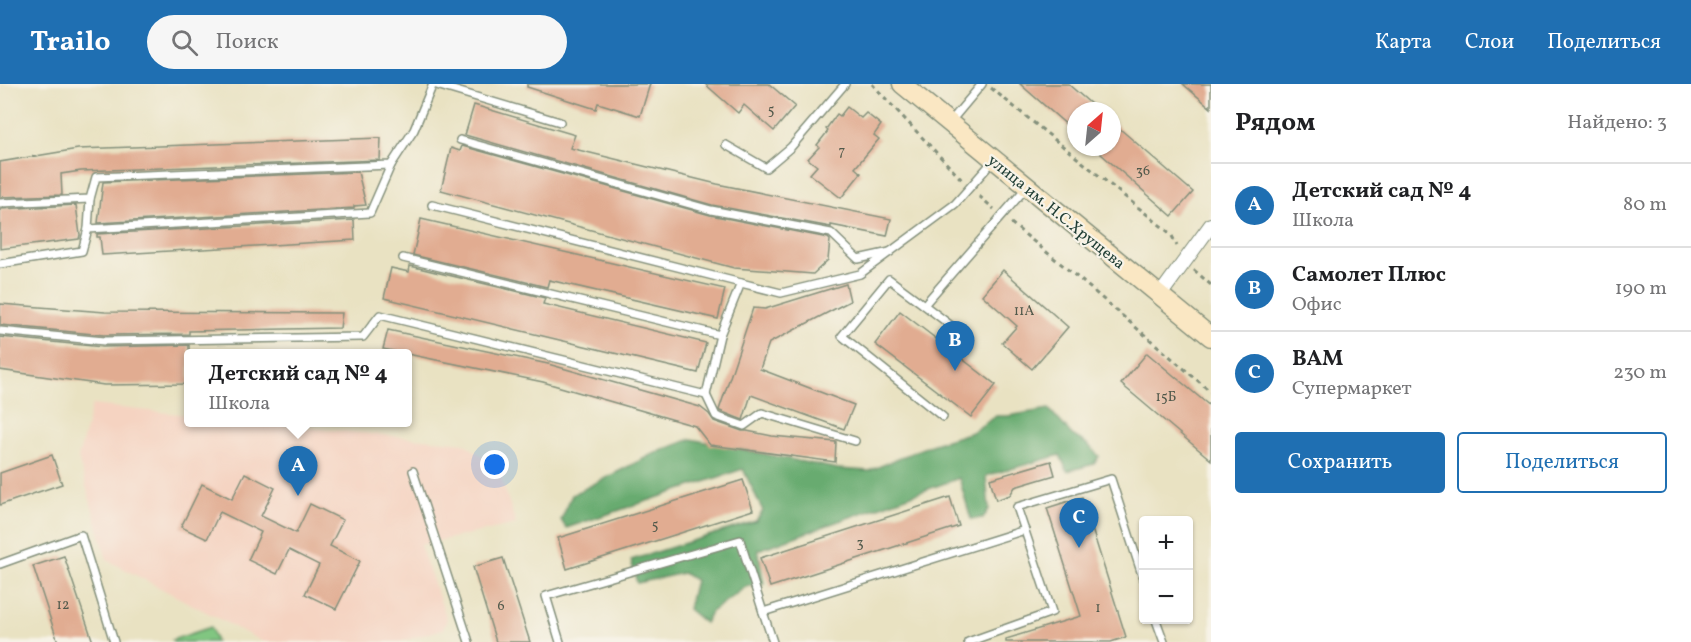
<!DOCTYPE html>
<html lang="ru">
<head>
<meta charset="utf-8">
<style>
  body { margin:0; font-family:Vollkorn,serif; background:#f6f6f6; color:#202124 }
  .controls { position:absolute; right:18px; bottom:18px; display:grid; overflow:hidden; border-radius:6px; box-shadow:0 2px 4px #0004 }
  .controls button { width:54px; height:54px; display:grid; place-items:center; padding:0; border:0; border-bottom:2px solid #e0e0e0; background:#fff; color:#202124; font:30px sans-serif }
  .compass { position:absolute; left:1067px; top:18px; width:54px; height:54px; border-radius:50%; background:#fff; box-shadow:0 2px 4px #0004; rotate:27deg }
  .you { position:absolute; left:495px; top:381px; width:21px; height:21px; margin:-15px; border:4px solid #fff; border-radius:50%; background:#1a73e8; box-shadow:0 0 0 9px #1a73e833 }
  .badge { display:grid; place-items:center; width:39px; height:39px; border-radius:50%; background:#1f6fb2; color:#fff; font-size:20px; font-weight:700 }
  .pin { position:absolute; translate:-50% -50px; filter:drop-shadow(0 2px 3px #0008) }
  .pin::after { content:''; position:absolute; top:32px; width:21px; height:18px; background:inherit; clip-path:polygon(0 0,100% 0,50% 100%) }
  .popup { position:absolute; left:184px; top:265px; width:228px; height:78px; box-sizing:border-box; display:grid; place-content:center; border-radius:6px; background:#fff; filter:drop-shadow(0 2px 4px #0005); font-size:20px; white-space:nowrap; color:#757577 }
  .popup b { font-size:22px; color:#202124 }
  .popup::after { content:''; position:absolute; left:50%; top:100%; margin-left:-12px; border:12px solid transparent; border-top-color:#fff }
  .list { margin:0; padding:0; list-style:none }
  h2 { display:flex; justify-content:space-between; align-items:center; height:78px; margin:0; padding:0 24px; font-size:26px }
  h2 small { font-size:20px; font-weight:400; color:#757577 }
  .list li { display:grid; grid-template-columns:39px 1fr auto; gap:18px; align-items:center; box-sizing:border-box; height:84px; padding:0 24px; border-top:2px solid #e0e0e0 }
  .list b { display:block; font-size:22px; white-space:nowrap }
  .list p { margin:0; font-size:20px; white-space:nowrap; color:#757577 }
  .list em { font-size:20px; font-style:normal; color:#757577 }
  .actions { display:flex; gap:12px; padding:18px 24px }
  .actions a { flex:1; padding:14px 0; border:2px solid #1f6fb2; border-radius:6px; text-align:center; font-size:21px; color:#1f6fb2 }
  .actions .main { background:#1f6fb2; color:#fff }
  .icon { flex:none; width:33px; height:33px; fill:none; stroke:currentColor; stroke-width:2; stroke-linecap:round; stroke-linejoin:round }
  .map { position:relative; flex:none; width:1211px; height:558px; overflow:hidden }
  header { display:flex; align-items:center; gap:36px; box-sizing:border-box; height:84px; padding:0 30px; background:#1f6fb2; color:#fff }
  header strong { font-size:28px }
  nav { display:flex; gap:33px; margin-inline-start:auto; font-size:21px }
  .search { width:420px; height:54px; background:#f6f6f6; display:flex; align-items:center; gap:15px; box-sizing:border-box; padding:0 21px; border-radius:33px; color:#757577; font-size:22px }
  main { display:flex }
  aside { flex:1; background:#fff }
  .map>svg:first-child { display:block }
  .built { fill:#f5d3c1 }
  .green { fill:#81c681; stroke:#50825a; stroke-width:1.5 }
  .forest { fill:#68ab6f; stroke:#447452; stroke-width:1.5 }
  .building { fill:#e1ac91 }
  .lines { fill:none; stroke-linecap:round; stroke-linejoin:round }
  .service-casing { stroke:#84907b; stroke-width:10 }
  .minor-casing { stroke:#84907b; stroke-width:16 }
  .secondary-casing { stroke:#84907b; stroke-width:21 }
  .path { stroke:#84907b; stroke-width:3; stroke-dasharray:4.5 4.5; stroke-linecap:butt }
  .service { stroke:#fff; stroke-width:7 }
  .minor { stroke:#fff; stroke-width:14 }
  .secondary { stroke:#fae7c3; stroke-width:18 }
  .labels { text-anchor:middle; stroke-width:4.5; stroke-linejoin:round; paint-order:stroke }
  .number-label { font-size:14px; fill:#50594b }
  .street-label { font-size:16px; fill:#1f3d34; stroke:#f7f3e8 }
</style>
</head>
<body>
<header>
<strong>Trailo</strong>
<div class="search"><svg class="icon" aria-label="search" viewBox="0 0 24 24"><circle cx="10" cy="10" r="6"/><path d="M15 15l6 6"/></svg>Поиск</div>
<nav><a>Карта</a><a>Слои</a><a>Поделиться</a></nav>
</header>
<main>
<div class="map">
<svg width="1211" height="558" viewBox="0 0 1211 558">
  <rect width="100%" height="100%" fill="#f7f3e8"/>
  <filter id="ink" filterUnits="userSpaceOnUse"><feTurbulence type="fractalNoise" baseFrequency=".0167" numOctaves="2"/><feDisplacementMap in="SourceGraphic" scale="12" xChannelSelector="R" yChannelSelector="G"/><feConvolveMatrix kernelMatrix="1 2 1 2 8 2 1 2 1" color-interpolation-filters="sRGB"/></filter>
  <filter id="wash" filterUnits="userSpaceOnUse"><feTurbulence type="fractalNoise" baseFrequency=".008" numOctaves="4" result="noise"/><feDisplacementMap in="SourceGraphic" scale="24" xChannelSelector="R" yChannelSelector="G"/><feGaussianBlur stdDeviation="1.35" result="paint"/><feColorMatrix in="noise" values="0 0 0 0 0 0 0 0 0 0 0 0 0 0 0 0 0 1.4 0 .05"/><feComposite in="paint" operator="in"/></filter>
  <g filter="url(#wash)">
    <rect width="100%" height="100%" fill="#e9e2c2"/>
    <polygon class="built" points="92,321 188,331 188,338 262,339 464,359 498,384 516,440 420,461 447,535 443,545 400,558 263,558 107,476 78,374"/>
    <polygon class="green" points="211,543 216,558 173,558 172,556"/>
    <polygon class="forest" points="1049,325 1072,351 1087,360 1099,372 1094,380 1067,387 1060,371 986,392 989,425 983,434 971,435 959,394 758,466 764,500 747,502 711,528 705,539 688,525 695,496 683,489 637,499 631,476 756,437 763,427 743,385 566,444 561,436 572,411 653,370 691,355 838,385 869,387 928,362 972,348 996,332 1008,332"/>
    <g id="blocks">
      <g class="building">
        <polygon points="527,0 650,0 640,32 598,19 596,25 527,3"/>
        <polygon points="705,0 769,0 795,22 774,47 744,21 738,29"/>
        <polygon points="1020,0 1068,0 1099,27 1076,27 1076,49"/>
        <polygon points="1183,0 1211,0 1211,24"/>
        <polygon points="474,21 575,51 570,64 717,100 891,135 887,152 831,141 831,143 712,121 465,51"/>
        <polygon points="847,23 861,34 866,29 881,41 874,51 879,55 855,84 861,89 841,114 810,90 817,82 808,75 819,63 817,61 828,47 826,45 837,30 840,32"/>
        <polygon points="1112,38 1193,108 1172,132 1093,63 1112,63"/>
        <polygon points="381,54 380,76 81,87 61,90 62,111 0,113 0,78 78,65"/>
        <polygon points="462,62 710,131 828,154 830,156 828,176 813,190 734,184 441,106 451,64 460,67"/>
        <polygon points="358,88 366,121 354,122 354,124 98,139 103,98"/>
        <polygon points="76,121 80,151 79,155 0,165 0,125"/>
        <polygon points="421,135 725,205 718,235 549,196 547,203 413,171"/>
        <polygon points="354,136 355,156 102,171 100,153 97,153 97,150"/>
        <polygon points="410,182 545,214 543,220 706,259 698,289 384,214 391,184 409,188"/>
        <polygon points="1003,186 1068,243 1032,285 1002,259 1017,242 982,211"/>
        <polygon points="846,200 850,217 769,259 760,285 854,321 844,345 751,311 743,336 720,327 719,326 753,224 765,225"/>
        <polygon points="0,220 105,228 342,229 340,244 189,247 189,250 104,251 0,241"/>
        <polygon points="900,227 996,301 971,333 875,260"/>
        <polygon points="388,246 548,280 700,323 709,330 714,337 742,347 747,347 772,352 836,358 835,378 710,361 695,342 543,298 383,265"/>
        <polygon points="0,253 103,263 189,261 189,300 104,301 0,286"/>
        <polygon points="1147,269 1211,323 1211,376 1121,300"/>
        <polygon points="52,371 62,400 0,421 0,389"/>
        <polygon points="1051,377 1055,391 1015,403 1010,411 996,416 990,395"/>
        <polygon points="245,389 275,404 261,432 296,449 310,420 343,436 330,462 360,477 336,525 305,510 319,481 289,466 277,490 248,476 261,448 220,428 207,455 181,443 202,400 232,415"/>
        <polygon points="743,396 753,426 567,485 558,454"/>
        <polygon points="950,413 959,442 770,503 760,474"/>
        <polygon points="1082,413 1126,553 1111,558 1006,558 1006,555 1081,532 1047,424"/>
        <polygon points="64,472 93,558 58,558 33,482"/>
        <polygon points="503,474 530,558 496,558 473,483"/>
      </g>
    </g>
  </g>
  <g filter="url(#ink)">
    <use href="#blocks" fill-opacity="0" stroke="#84907b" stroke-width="1.5"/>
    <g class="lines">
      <defs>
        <g id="service">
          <polyline points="951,37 982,0"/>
          <polyline points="460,56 711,126 831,149 858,175 890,168"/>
          <polyline points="726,61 766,84 791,63 845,0"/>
          <polyline points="0,119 90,115 96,93 391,81 414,46 433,0 560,38"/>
          <polyline points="432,121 741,199"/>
          <polyline points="88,145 370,129 391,81"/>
          <polyline points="0,180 82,167 88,145 90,115"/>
          <polyline points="924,221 889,195 842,252 943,333"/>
          <polyline points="0,247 104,257 363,253 380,231 706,311 720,251 403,174"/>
          <polyline points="720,251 741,199 781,209 860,190 955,120 994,76"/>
          <polyline points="966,253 924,221 1026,104"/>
          <polyline points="706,311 716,332 744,342 762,329 855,357"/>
          <polyline points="413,387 469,558"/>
          <polyline points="0,480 81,451 114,558"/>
          <polyline points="763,528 773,558"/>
          <polyline points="1156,536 1164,558"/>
          <polyline points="560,558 546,512 740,456 763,528 1025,446"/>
          <polyline points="968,558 1052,528 1017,423 1111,395 1144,497"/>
        </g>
        <polyline id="minor" points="1160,211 1211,141"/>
        <polyline id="secondary" points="902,0 1211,253"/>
      </defs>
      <use href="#service" class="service-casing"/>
      <use href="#minor" class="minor-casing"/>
      <use href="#secondary" class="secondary-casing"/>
      <g class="path">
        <polyline points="872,0 963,97"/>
        <polyline points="991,4 1171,150 1177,162"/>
        <polyline points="979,112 994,125"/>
        <polyline points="1011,139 1082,197 1211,308"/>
        <polyline points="1194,186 1211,201"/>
      </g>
      <use href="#service" class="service"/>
      <use href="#minor" class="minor"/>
      <use href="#secondary" class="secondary"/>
    </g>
  </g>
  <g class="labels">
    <g class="number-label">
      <text x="771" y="30">5</text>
      <text x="842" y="71">7</text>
      <text x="1143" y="91">36</text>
      <text x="1024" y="231">11А</text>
      <text x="1166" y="317">15Б</text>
      <text x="655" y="445">5</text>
      <text x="860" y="463">3</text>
      <text x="63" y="525">12</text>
      <text x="501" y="526">6</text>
      <text x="1098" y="528">1</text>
    </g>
    <g class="street-label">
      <text transform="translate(1057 127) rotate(39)" y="6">улица им. Н.С.Хрущева</text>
    </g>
  </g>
</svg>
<div class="controls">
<button>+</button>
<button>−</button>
</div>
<svg class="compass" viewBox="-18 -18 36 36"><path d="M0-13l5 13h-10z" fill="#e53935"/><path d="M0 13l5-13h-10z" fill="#757577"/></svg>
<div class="you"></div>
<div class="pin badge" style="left:298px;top:412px">A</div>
<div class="popup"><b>Детский сад № 4</b>Школа</div>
<div class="pin badge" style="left:955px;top:287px">B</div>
<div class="pin badge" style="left:1079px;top:464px">C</div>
</div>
<aside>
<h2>Рядом<small>Найдено: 3</small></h2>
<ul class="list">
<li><span class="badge">A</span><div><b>Детский сад № 4</b><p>Школа</p></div><em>80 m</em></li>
<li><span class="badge">B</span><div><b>Самолет Плюс</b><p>Офис</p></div><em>190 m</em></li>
<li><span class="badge">C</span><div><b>ВАМ</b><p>Супермаркет</p></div><em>230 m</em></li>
</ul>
<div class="actions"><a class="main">Сохранить</a><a>Поделиться</a></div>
</aside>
</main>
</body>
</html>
